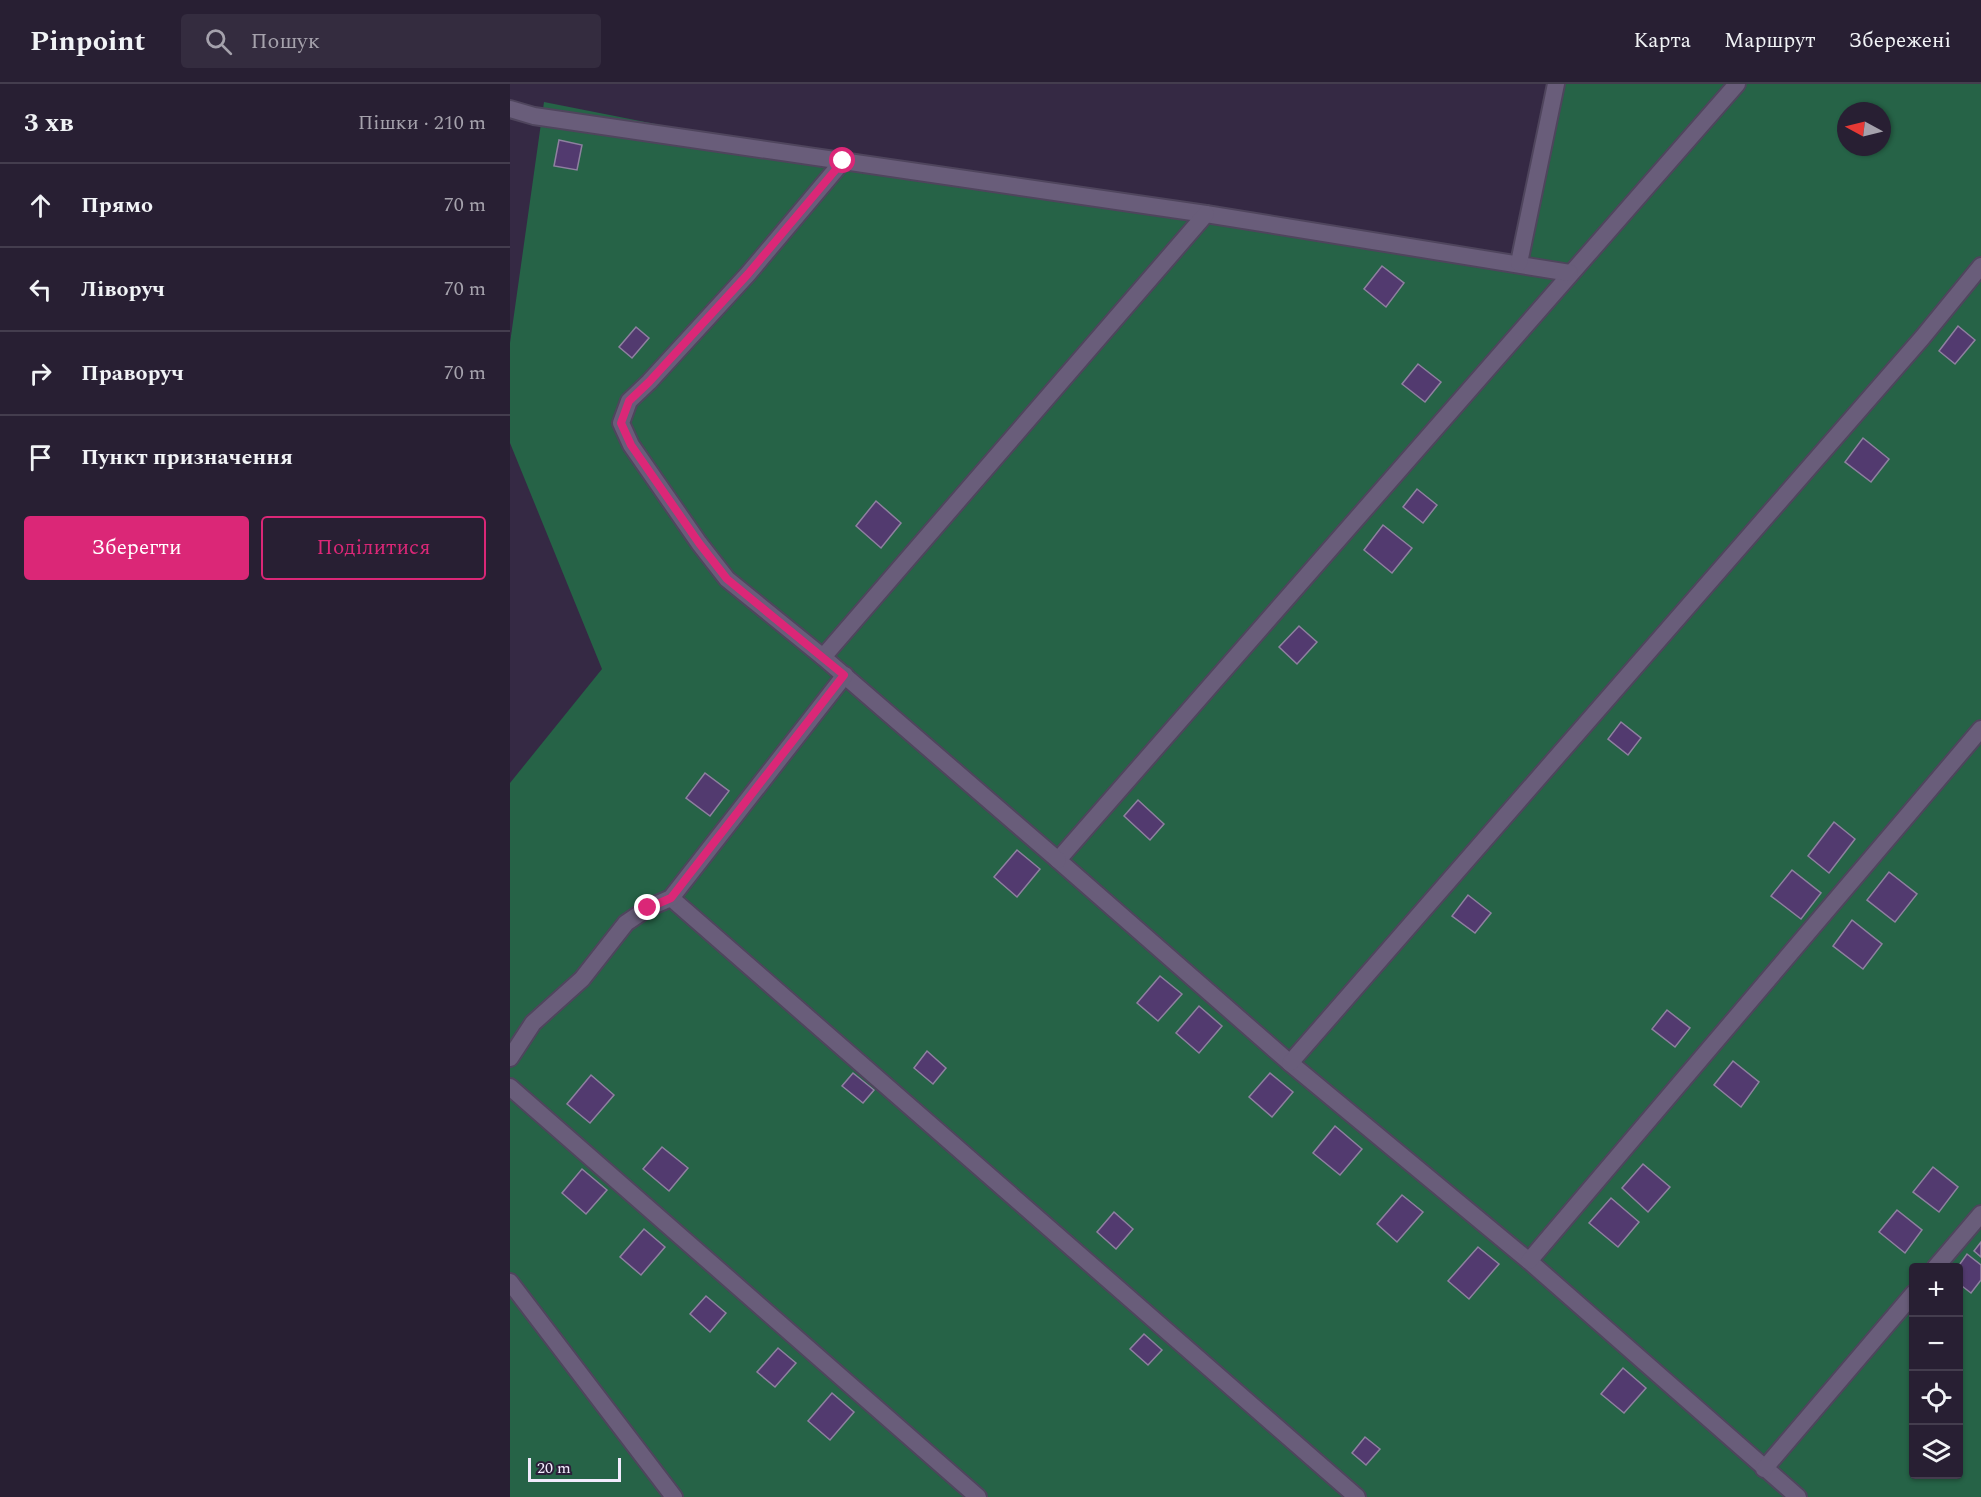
<!DOCTYPE html>
<html lang="uk">
<head>
<meta charset="utf-8">
<style>
  body { margin:0; font-family:Spectral,serif; background:#342c3f; color:#f1f3f6 }
  .controls { position:absolute; right:18px; bottom:18px; display:grid; overflow:hidden; border-radius:6px; box-shadow:0 2px 4px #0004 }
  .controls button { width:54px; height:54px; display:grid; place-items:center; padding:0; border:0; border-bottom:2px solid #443d4e; background:#281f33; color:#f1f3f6; font:30px sans-serif }
  .compass { position:absolute; left:1327px; top:18px; width:54px; height:54px; border-radius:50%; background:#281f33; box-shadow:0 2px 4px #0004; rotate:277deg }
  .scale { position:absolute; left:18px; bottom:15px; width:93px; box-sizing:border-box; padding-left:6px; border:3px solid #f2ebfd; border-top:0; font-size:16px; line-height:21px; white-space:nowrap; color:#f2ebfd; -webkit-text-stroke:4px #2b2039; paint-order:stroke }
  .stop { position:absolute; width:18px; height:18px; margin:-14px; border:4px solid #db2777; border-radius:50%; background:#fff }
  .stop.end { background:#db2777; border-color:#fff; box-shadow:0 2px 6px #0008 }
  .list { margin:0; padding:0; list-style:none }
  h2 { display:flex; justify-content:space-between; align-items:center; height:78px; margin:0; padding:0 24px; font-size:26px }
  h2 small { font-size:20px; font-weight:400; color:#a5a2ac }
  .list li { display:grid; grid-template-columns:39px 1fr auto; gap:18px; align-items:center; box-sizing:border-box; height:84px; padding:0 24px; border-top:2px solid #443d4e }
  .list b { display:block; font-size:22px; white-space:nowrap }
  .list em { font-size:20px; font-style:normal; color:#a5a2ac }
  .actions { display:flex; gap:12px; padding:18px 24px }
  .actions a { flex:1; padding:14px 0; border:2px solid #db2777; border-radius:6px; text-align:center; font-size:21px; color:#db2777 }
  .actions .main { background:#db2777; color:#fff }
  .icon { flex:none; width:33px; height:33px; fill:none; stroke:currentColor; stroke-width:2; stroke-linecap:round; stroke-linejoin:round }
  .map { position:relative; flex:none; width:1471px; height:1413px; overflow:hidden }
  header { display:flex; align-items:center; gap:36px; box-sizing:border-box; height:84px; padding:0 30px; background:#281f33; border-bottom:2px solid #443d4e }
  header strong { font-size:28px }
  nav { display:flex; gap:33px; margin-inline-start:auto; font-size:21px }
  .search { width:420px; height:54px; background:#342c3f; display:flex; align-items:center; gap:15px; box-sizing:border-box; padding:0 21px; border-radius:6px; color:#a5a2ac; font-size:22px }
  main { display:flex }
  aside { flex:1; background:#281f33 }
  .map>svg:first-child { display:block }
  .green { fill:#266347; fill-rule:evenodd }
  .building { fill:#523a6f; stroke:#8e81a0; stroke-width:1.5 }
  .lines { fill:none; stroke-linecap:round; stroke-linejoin:round }
  .service-casing { stroke:#4f455d; stroke-width:20 }
  .minor-casing { stroke:#4f455d; stroke-width:20 }
  .service { stroke:#695d7a; stroke-width:16 }
  .minor { stroke:#695d7a; stroke-width:16 }
  .route { stroke:#db2777; stroke-width:8 }
</style>
</head>
<body>
<header>
<strong>Pinpoint</strong>
<div class="search"><svg class="icon" aria-label="search" viewBox="0 0 24 24"><circle cx="10" cy="10" r="6"/><path d="M15 15l6 6"/></svg>Пошук</div>
<nav><a>Карта</a><a>Маршрут</a><a>Збережені</a></nav>
</header>
<main>
<aside>
<h2>3 хв<small>Пішки · 210 m</small></h2>
<ul class="list">
<li><svg class="icon" aria-label="ahead" viewBox="0 0 24 24"><path d="M12 20V5M6 11l6-6 6 6"/></svg><div><b>Прямо</b></div><em>70 m</em></li>
<li><svg class="icon" aria-label="left" viewBox="0 0 24 24"><path d="M17 20v-9H6M10 6l-5 5 5 5"/></svg><div><b>Ліворуч</b></div><em>70 m</em></li>
<li><svg class="icon" aria-label="right" viewBox="0 0 24 24"><path d="M7 20v-9h11M14 6l5 5-5 5"/></svg><div><b>Праворуч</b></div><em>70 m</em></li>
<li><svg class="icon" aria-label="arrive" viewBox="0 0 24 24"><path d="M6 21V4h12l-3 4 3 4H6"/></svg><div><b>Пункт призначення</b></div></li>
</ul>
<div class="actions"><a class="main">Зберегти</a><a>Поділитися</a></div>
</aside>
<div class="map">
<svg width="1471" height="1413" viewBox="0 0 1471 1413">
  <rect width="100%" height="100%" fill="#352944"/>
  <path class="green" d="M1046,0H1471V1413H0V699L92,585L0,359V259L34,18L333,77L1009,179ZM1336,27H1372V63H1336ZM1404,1184H1448V1390H1404Z"/>
  <g class="building">
    <polygon points="49,56 72,61 67,86 44,82"/>
    <polygon points="872,182 894,199 876,223 854,205"/>
    <polygon points="1448,242 1465,256 1445,280 1429,267"/>
    <polygon points="126,243 139,254 122,274 109,263"/>
    <polygon points="908,280 931,298 915,318 892,300"/>
    <polygon points="1353,354 1379,375 1361,398 1335,378"/>
    <polygon points="907,405 927,421 913,439 893,423"/>
    <polygon points="366,417 391,439 371,464 346,442"/>
    <polygon points="873,441 902,464 882,489 854,466"/>
    <polygon points="789,542 807,558 787,580 769,563"/>
    <polygon points="1111,638 1131,654 1118,671 1098,655"/>
    <polygon points="195,689 219,707 200,732 176,714"/>
    <polygon points="628,716 654,740 640,756 614,732"/>
    <polygon points="1324,738 1345,755 1319,789 1298,772"/>
    <polygon points="507,766 530,785 507,813 484,793"/>
    <polygon points="1282,786 1311,809 1291,835 1261,812"/>
    <polygon points="1379,788 1407,810 1385,838 1357,816"/>
    <polygon points="958,811 981,829 965,849 942,832"/>
    <polygon points="1342,836 1372,860 1353,885 1323,862"/>
    <polygon points="650,892 672,910 648,937 627,919"/>
    <polygon points="689,922 712,942 689,969 666,949"/>
    <polygon points="1157,926 1180,944 1165,963 1142,945"/>
    <polygon points="417,967 436,984 423,1000 404,984"/>
    <polygon points="1223,977 1249,998 1231,1023 1204,1001"/>
    <polygon points="343,989 364,1006 353,1019 332,1002"/>
    <polygon points="760,989 783,1008 762,1033 739,1013"/>
    <polygon points="81,991 104,1011 80,1039 57,1020"/>
    <polygon points="825,1042 852,1065 830,1091 803,1069"/>
    <polygon points="152,1063 178,1084 159,1107 133,1085"/>
    <polygon points="1133,1080 1160,1103 1138,1128 1112,1104"/>
    <polygon points="1423,1083 1448,1103 1429,1128 1403,1108"/>
    <polygon points="72,1085 97,1106 76,1130 52,1109"/>
    <polygon points="892,1111 913,1128 887,1158 867,1140"/>
    <polygon points="1101,1114 1129,1138 1108,1163 1079,1139"/>
    <polygon points="1387,1126 1412,1146 1395,1169 1369,1148"/>
    <polygon points="604,1128 623,1145 606,1165 587,1148"/>
    <polygon points="134,1145 155,1163 131,1191 110,1173"/>
    <polygon points="1471,1158 1471,1173 1464,1167"/>
    <polygon points="968,1163 989,1180 959,1215 938,1197"/>
    <polygon points="1457,1170 1471,1181 1471,1196 1461,1209 1448,1199 1448,1184 1447,1184"/>
    <polygon points="196,1212 216,1229 200,1248 180,1230"/>
    <polygon points="634,1250 652,1266 638,1281 620,1265"/>
    <polygon points="268,1264 286,1279 265,1303 247,1288"/>
    <polygon points="1113,1284 1136,1304 1114,1329 1091,1310"/>
    <polygon points="322,1309 344,1328 320,1356 298,1337"/>
    <polygon points="855,1353 870,1365 856,1381 842,1369"/>
  </g>
  <g class="lines">
    <defs>
      <g id="service">
        <polyline points="1227,0 548,776 780,979 1019,1177 1288,1413"/>
        <polyline points="0,25 24,32 696,130 1060,189"/>
        <polyline points="333,77 238,190 139,298 119,317 111,339 121,361 189,459 217,495 313,573 548,776"/>
        <polyline points="313,573 696,130"/>
        <polyline points="161,814 847,1413"/>
        <polyline points="0,974 23,939 72,895 116,839 138,824 161,814 335,591"/>
        <polyline points="780,979 1412,254 1471,182"/>
        <polyline points="0,1003 468,1413"/>
        <polyline points="1019,1177 1471,645"/>
        <polyline points="1425,1184 1471,1130"/>
        <polyline points="0,1198 164,1413"/>
        <polyline points="1254,1385 1404,1209"/>
      </g>
      <polyline id="minor" points="1009,179 1046,0"/>
    </defs>
    <use href="#service" class="service-casing"/>
    <use href="#minor" class="minor-casing"/>
    <use href="#service" class="service"/>
    <use href="#minor" class="minor"/>
  </g>
  <g class="lines">
    <polyline class="route" points="138,824 161,814 334,591 217,495 189,459 121,361 111,339 119,317 139,298 238,190 333,77"/>
  </g>
</svg>
<div class="controls">
<button>+</button>
<button>−</button>
<button><svg class="icon" aria-label="locate" viewBox="0 0 24 24"><circle cx="12" cy="12" r="6"/><path d="M12 2v4M12 18v4M2 12h4M18 12h4"/></svg></button>
<button><svg class="icon" aria-label="layers" viewBox="0 0 24 24"><path d="M12 4l9 5-9 5-9-5zM3 14l9 5 9-5"/></svg></button>
</div>
<svg class="compass" viewBox="-18 -18 36 36"><path d="M0-13l5 13h-10z" fill="#e53935"/><path d="M0 13l5-13h-10z" fill="#a5a2ac"/></svg>
<div class="scale">20 m</div>
<div class="stop" style="left:333px;top:77px"></div>
<div class="stop end" style="left:138px;top:824px"></div>
</div>
</main>
</body>
</html>
